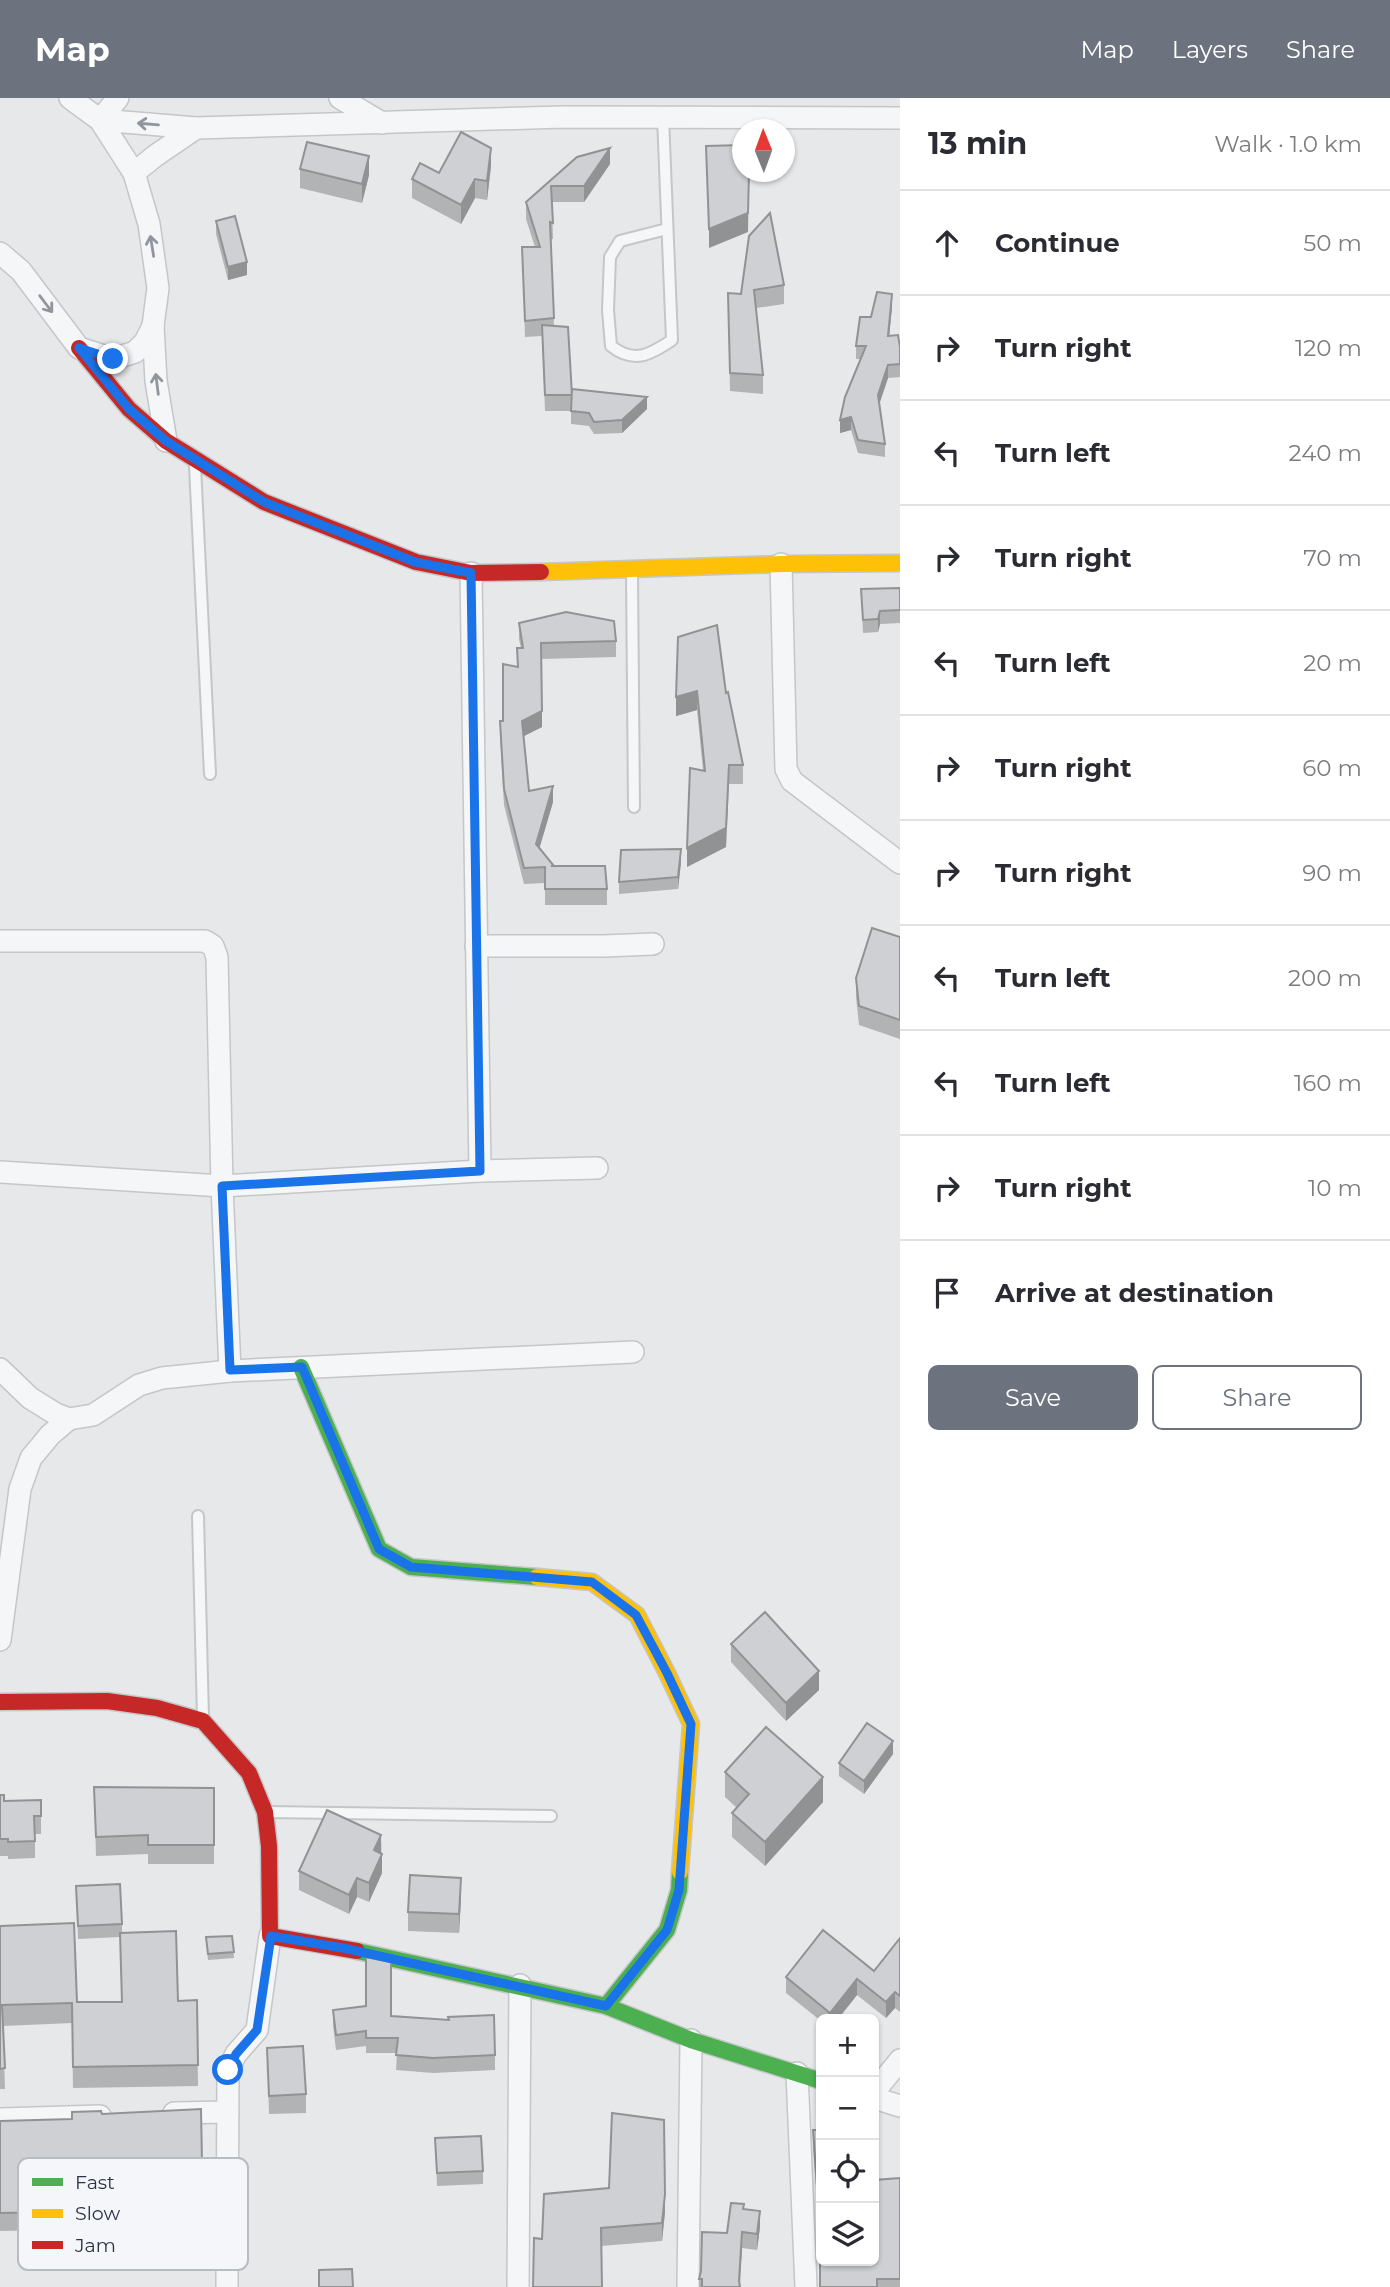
<!DOCTYPE html>
<html lang="en">
<head>
<meta charset="utf-8">
<style>
  body { margin:0; font-family:Montserrat,sans-serif; background:#f7f7f7; color:#2b2b33 }
  .controls { position:absolute; right:21px; bottom:21px; display:grid; overflow:hidden; border-radius:10px; box-shadow:0 2px 5px #0004 }
  .controls button { width:63px; height:63px; display:grid; place-items:center; padding:0; border:0; border-bottom:2px solid #e1e1e2; background:#fff; color:#2b2b33; font:35px sans-serif }
  .compass { position:absolute; left:732px; top:21px; width:63px; height:63px; border-radius:50%; background:#fff; box-shadow:0 2px 5px #0004; rotate:359deg }
  .stop { position:absolute; width:21px; height:21px; margin:-16px; border:5px solid #1a73e8; border-radius:50%; background:#fff }
  .stop.end { background:#1a73e8; border-color:#fff; box-shadow:0 2px 7px #0008 }
  .list { margin:0; padding:0; list-style:none }
  h2 { display:flex; justify-content:space-between; align-items:center; height:91px; margin:0; padding:0 28px; font-size:30px }
  h2 small { font-size:23px; font-weight:400; color:#7c7c81 }
  .list li { display:grid; grid-template-columns:46px 1fr auto; gap:21px; align-items:center; box-sizing:border-box; height:105px; padding:0 28px; border-top:2px solid #e1e1e2 }
  .list b { display:block; font-size:26px; white-space:nowrap }
  .list em { font-size:23px; font-style:normal; color:#7c7c81 }
  .actions { display:flex; gap:14px; padding:21px 28px }
  .actions a { flex:1; padding:16px 0; border:2px solid #6c737f; border-radius:10px; text-align:center; font-size:24px; color:#6c737f }
  .actions .main { background:#6c737f; color:#fff }
  .icon { flex:none; width:38px; height:38px; fill:none; stroke:currentColor; stroke-width:2; stroke-linecap:round; stroke-linejoin:round }
  .map { position:relative; flex:none; width:900px; height:2189px; overflow:hidden }
  header { display:flex; align-items:center; gap:42px; box-sizing:border-box; height:98px; padding:0 35px; background:#6c737f; color:#fff }
  header strong { font-size:33px }
  nav { display:flex; gap:38px; margin-inline-start:auto; font-size:24px }
  main { display:flex }
  aside { flex:1; background:#fff }
  .map>svg:first-child { display:block }
  .lines { fill:none; stroke-linecap:round; stroke-linejoin:round }
  .lane-casing { stroke:#c4c6c8; stroke-width:14 }
  .street-casing { stroke:#c4c6c8; stroke-width:24 }
  .fast-casing { stroke:#c4c6c8; stroke-width:19 }
  .slow-casing { stroke:#c4c6c8; stroke-width:19 }
  .jam-casing { stroke:#c4c6c8; stroke-width:19 }
  .lane { stroke:#f5f6f7; stroke-width:10 }
  .street { stroke:#f5f6f7; stroke-width:21 }
  .fast { stroke:#4caf50; stroke-width:16 }
  .slow { stroke:#ffc107; stroke-width:16 }
  .jam { stroke:#c62828; stroke-width:16 }
  .wall { fill:#b1b3b5 }
  .shaded-wall { fill:#909294 }
  .building { fill:#ced0d3; stroke:#909294; stroke-width:2 }
  .oneway { stroke:#90959e }
  .route { stroke:#1a73e8; stroke-width:9 }
  .key { fill:#f4f6f9; stroke:#b8bcc3; stroke-width:2 }
  .key-label { font-size:19px; fill:#2b3445 }
</style>
</head>
<body>
<header>
<strong>Map</strong>
<nav><a>Map</a><a>Layers</a><a>Share</a></nav>
</header>
<main>
<div class="map">
<svg width="900" height="2189" viewBox="0 0 900 2189">
  <rect width="100%" height="100%" fill="#e6e8ea"/>
  <g class="lines">
    <defs>
      <g id="lane">
        <path d="M663,19L672,242C650,257 634,266 611,248L608,212L610,159L620,143L667,131"/>
        <polyline points="195,368 210,676"/>
        <polyline points="632,475 634,709"/>
        <polyline points="198,1418 203,1620"/>
        <polyline points="267,1714 551,1718"/>
      </g>
      <g id="street">
        <polyline points="340,0 382,25"/>
        <polyline points="100,22 196,30 562,19 900,20"/>
        <polyline points="100,22 118,0"/>
        <polyline points="134,75 155,58 196,30"/>
        <polyline points="0,155 21,173 79,250 113,261 135,254 145,244 153,228 158,190 149,126 134,75 100,22 70,0"/>
        <polyline points="153,228 156,283 166,343"/>
        <polyline points="781,466 786,671 792,683 900,765"/>
        <polyline points="471,475 480,1073"/>
        <polyline points="0,843 205,843 213,848 217,859 222,1088 230,1273"/>
        <polyline points="476,848 604,848 653,846"/>
        <polyline points="0,1074 222,1088 480,1073 597,1070"/>
        <polyline points="0,1271 30,1300 56,1316 69,1321 93,1317 139,1287 162,1280 230,1273 633,1254"/>
        <polyline points="0,1542 20,1391 31,1360 50,1337 69,1321"/>
        <polyline points="797,1975 806,2189"/>
        <polyline points="874,1994 900,1962"/>
        <polyline points="874,2000 900,2008"/>
        <polyline points="174,2015 228,2014"/>
        <polyline points="0,2021 100,2018"/>
        <polyline points="227,2189 228,1972 236,1956 257,1932 270,1838"/>
        <polyline points="518,2189 520,1887"/>
        <polyline points="688,2189 691,1942"/>
      </g>
      <g id="fast">
        <polyline points="301,1269 379,1451 411,1469 537,1479"/>
        <polyline points="357,1853 606,1908 691,1942 821,1983"/>
        <polyline points="606,1908 667,1832 679,1792 680,1774"/>
      </g>
      <g id="slow">
        <polyline points="541,474 781,466 900,465"/>
        <polyline points="537,1479 592,1484 637,1517 667,1575 691,1626 680,1774"/>
      </g>
      <g id="jam">
        <polyline points="79,250 129,311 166,343 264,404 416,464 471,475 541,474"/>
        <polyline points="0,1604 107,1603 157,1610 203,1623 249,1675 265,1714 269,1748 270,1838 357,1853"/>
      </g>
    </defs>
    <use href="#lane" class="lane-casing"/>
    <use href="#street" class="street-casing"/>
    <use href="#fast" class="fast-casing"/>
    <use href="#slow" class="slow-casing"/>
    <use href="#jam" class="jam-casing"/>
    <use href="#lane" class="lane"/>
    <use href="#street" class="street"/>
    <use href="#fast" class="fast"/>
    <use href="#slow" class="slow"/>
    <use href="#jam" class="jam"/>
  </g>
  <g class="wall">
    <polygon points="577,59 610,66 584,104 552,104 553,141 550,141 554,228 568,229 572,300 647,311 622,335 594,336 589,328 571,326 571,313 545,313 542,238 525,239 522,149 535,149 526,121 526,104"/>
    <polygon points="491,68 487,102 475,100 461,126 412,100 412,81 439,75"/>
    <polygon points="300,71 369,77 362,105 300,90"/>
    <polygon points="216,123 247,177 228,182 216,136"/>
    <polygon points="749,138 784,187 784,206 756,210 763,277 763,296 730,293 728,195 741,196"/>
    <polygon points="892,209 889,237 900,249 900,279 888,280 879,306 885,346 885,359 858,355 851,332 840,335 861,261 856,261 856,248 871,219"/>
    <polygon points="900,490 900,525 880,526 878,534 863,535 861,491"/>
    <polygon points="519,525 616,543 616,559 541,561 542,629 524,638 529,693 553,704 539,750 554,768 607,791 607,807 545,807 545,785 524,786 504,707 500,639 500,623 503,623 517,568 521,550 519,541"/>
    <polygon points="678,539 726,595 743,667 743,686 729,686 726,749 687,769 703,672 697,612 676,618"/>
    <polygon points="681,764 678,791 619,796 619,784"/>
    <polygon points="900,839 900,941 859,927 856,899 856,880"/>
    <polygon points="731,1546 819,1592 786,1623 731,1564"/>
    <polygon points="893,1656 864,1696 839,1678 839,1665"/>
    <polygon points="725,1674 823,1704 765,1768 732,1739 732,1715 737,1710 725,1699"/>
    <polygon points="94,1689 214,1690 214,1766 148,1766 148,1756 96,1758"/>
    <polygon points="0,1697 4,1703 41,1702 41,1736 35,1736 35,1760 8,1761 8,1758 0,1758"/>
    <polygon points="381,1737 382,1775 369,1804 357,1799 349,1816 299,1792 299,1773"/>
    <polygon points="76,1788 122,1826 122,1835 178,1903 197,1902 198,1988 73,1990 72,1925 3,1928 5,1991 0,1991 0,1828 77,1904 122,1904 120,1839 78,1841"/>
    <polygon points="461,1799 459,1835 408,1833 408,1814"/>
    <polygon points="232,1838 234,1860 208,1862 206,1839"/>
    <polygon points="900,1840 900,1914 895,1910 886,1920 857,1897 838,1921 821,1921 821,1923 786,1895 786,1879 874,1873"/>
    <polygon points="333,1912 391,1918 495,1957 495,1972 433,1975 396,1972 397,1955 366,1955 366,1948 336,1952 333,1927"/>
    <polygon points="267,1950 306,1996 306,2015 269,2016"/>
    <polygon points="201,2011 202,2084 152,2084 152,2089 121,2090 122,2135 54,2136 54,2132 0,2133 0,2023 72,2021 102,2016"/>
    <polygon points="813,2032 821,2163 900,2080 900,2189 820,2189 820,2145 813,2050"/>
    <polygon points="435,2040 483,2073 483,2086 437,2088"/>
    <polygon points="744,2111 760,2129 757,2152 742,2150 740,2189 699,2189 699,2181"/>
    <polygon points="665,2114 662,2143 601,2148 542,2141"/>
  </g>
  <g class="shaded-wall">
    <polygon points="491,50 491,68 487,102 487,83"/>
    <polygon points="610,50 610,66 584,104 584,88"/>
    <polygon points="369,58 369,77 362,105 362,86"/>
    <polygon points="749,74 748,134 709,150 709,131"/>
    <polygon points="475,81 475,100 461,126 461,107"/>
    <polygon points="247,164 247,177 228,182 228,169"/>
    <polygon points="892,196 892,209 888,250 888,238"/>
    <polygon points="888,267 888,280 878,310 878,297"/>
    <polygon points="647,299 647,311 622,335 622,322"/>
    <polygon points="851,319 851,332 840,335 840,322"/>
    <polygon points="880,513 880,526 878,534 878,521"/>
    <polygon points="697,593 697,612 676,618 676,599"/>
    <polygon points="542,613 542,629 522,639 522,623"/>
    <polygon points="729,667 726,749 687,769 687,750"/>
    <polygon points="553,688 553,704 536,762 536,746"/>
    <polygon points="681,751 681,764 678,791 678,779"/>
    <polygon points="819,1573 819,1592 786,1623 786,1605"/>
    <polygon points="893,1643 893,1656 864,1696 864,1683"/>
    <polygon points="823,1679 823,1704 765,1768 765,1744"/>
    <polygon points="381,1737 381,1756 374,1752"/>
    <polygon points="382,1756 382,1775 369,1804 369,1785"/>
    <polygon points="357,1780 357,1799 349,1816 349,1797"/>
    <polygon points="461,1780 461,1799 459,1835 459,1816"/>
    <polygon points="857,1881 857,1897 838,1921 830,1921 830,1915"/>
    <polygon points="895,1894 895,1910 886,1920 886,1904"/>
    <polygon points="665,2096 665,2114 662,2143 662,2125"/>
    <polygon points="760,2113 760,2129 757,2152 757,2136"/>
    <polygon points="742,2134 742,2150 739,2189"/>
  </g>
  <g class="building">
    <polygon points="461,34 491,50 487,83 475,81 461,107 412,81 420,65 439,75"/>
    <polygon points="307,44 369,58 362,86 300,71"/>
    <polygon points="743,47 743,74 749,74 748,115 709,131 706,48"/>
    <polygon points="610,50 584,88 551,88 553,125 550,124 554,220 525,223 522,149 540,149 526,104 577,59"/>
    <polygon points="770,115 784,187 754,192 763,277 730,275 728,195 741,196 749,138"/>
    <polygon points="235,118 247,164 228,169 216,123"/>
    <polygon points="877,194 892,196 888,238 898,237 900,249 900,266 888,267 878,297 885,346 858,342 851,319 840,322 845,299 866,248 856,248 860,219 871,219"/>
    <polygon points="542,227 568,229 572,297 545,297"/>
    <polygon points="572,291 647,299 622,322 594,324 589,315 571,313"/>
    <polygon points="900,490 900,512 880,513 878,521 863,522 861,491"/>
    <polygon points="566,514 614,523 616,543 541,545 542,613 522,623 529,693 553,688 536,746 554,768 551,768 605,768 607,791 545,791 545,769 524,770 504,691 500,623 503,623 503,566 518,569 517,550 523,550 519,525"/>
    <polygon points="717,527 726,595 728,594 743,667 729,667 726,730 687,750 690,670 705,673 697,593 676,599 678,539"/>
    <polygon points="681,751 678,779 619,784 621,752"/>
    <polygon points="872,830 900,839 900,922 859,908 856,880"/>
    <polygon points="765,1514 819,1573 786,1605 731,1546"/>
    <polygon points="867,1625 893,1643 864,1683 839,1665"/>
    <polygon points="766,1629 823,1679 765,1744 732,1715 749,1696 725,1674"/>
    <polygon points="94,1689 214,1690 214,1747 148,1747 148,1737 96,1739"/>
    <polygon points="0,1697 4,1697 4,1703 41,1702 41,1718 34,1718 35,1743 8,1744 8,1741 0,1741"/>
    <polygon points="327,1712 381,1737 374,1752 382,1756 369,1785 357,1780 349,1797 299,1773"/>
    <polygon points="410,1777 461,1780 459,1816 408,1814"/>
    <polygon points="120,1786 122,1826 78,1828 76,1788"/>
    <polygon points="74,1825 77,1904 122,1904 120,1835 176,1833 178,1903 197,1902 198,1967 73,1969 72,1905 2,1907 5,1970 0,1971 0,1828"/>
    <polygon points="823,1832 874,1873 900,1840 900,1898 895,1894 886,1904 857,1881 830,1915 786,1879"/>
    <polygon points="232,1838 234,1854 208,1856 206,1839"/>
    <polygon points="366,1859 391,1864 391,1918 449,1922 448,1919 494,1917 495,1957 433,1960 396,1957 398,1940 366,1940 366,1933 336,1937 333,1912 366,1908"/>
    <polygon points="303,1948 306,1996 269,1998 267,1950"/>
    <polygon points="201,2011 202,2065 151,2066 152,2070 121,2072 122,2117 54,2117 54,2114 0,2115 0,2023 72,2021 72,2014 101,2013 102,2016"/>
    <polygon points="612,2015 664,2022 665,2096 662,2125 601,2130 602,2189 533,2189 534,2140 542,2141 544,2096 609,2090"/>
    <polygon points="813,2032 821,2032 821,2163 874,2163 874,2082 900,2080 900,2181 877,2181 877,2189 820,2189 820,2127"/>
    <polygon points="481,2038 483,2073 437,2075 435,2040"/>
    <polygon points="731,2105 744,2106 743,2111 760,2113 757,2136 742,2134 739,2183 740,2189 702,2189 702,2181 699,2181 701,2173 702,2134 727,2135"/>
    <polygon points="352,2171 353,2189 319,2189 319,2172"/>
  </g>
  <defs><path id="oneway-shaft" d="M-6 0H5M1.5-3L5.5 0L1.5 3" fill="none" stroke-width="1.6" stroke-linecap="round" stroke-linejoin="round" transform="scale(1.75)"/></defs>
  <g class="oneway">
    <use href="#oneway-shaft" transform="translate(148 26) rotate(-175)"/>
    <use href="#oneway-shaft" transform="translate(152 148) rotate(-99)"/>
    <use href="#oneway-shaft" transform="translate(46 206) rotate(53)"/>
    <use href="#oneway-shaft" transform="translate(157 286) rotate(-97)"/>
  </g>
  <g class="lines">
    <polyline class="route" points="113,261 79,250 129,311 166,343 264,404 415,464 471,475 480,1073 222,1088 230,1272 302,1269 379,1451 411,1469 592,1484 636,1517 667,1575 691,1626 679,1792 667,1832 606,1908 343,1850 271,1838 257,1932 236,1956 228,1972"/>
  </g>
  <rect x="18" y="2060" width="230" height="112" rx="10" class="key"/>
  <rect x="32" y="2080" width="31" height="8" fill="#4caf50"/>
  <rect x="32" y="2111" width="31" height="9" fill="#ffc107"/>
  <rect x="32" y="2143" width="31" height="8" fill="#c62828"/>
  <g class="key-label">
    <text x="75" y="2091">Fast</text>
    <text x="75" y="2122">Slow</text>
    <text x="75" y="2154">Jam</text>
  </g>
</svg>
<div class="controls">
<button>+</button>
<button>−</button>
<button><svg class="icon" aria-label="locate" viewBox="0 0 24 24"><circle cx="12" cy="12" r="6"/><path d="M12 2v4M12 18v4M2 12h4M18 12h4"/></svg></button>
<button><svg class="icon" aria-label="layers" viewBox="0 0 24 24"><path d="M12 4l9 5-9 5-9-5zM3 14l9 5 9-5"/></svg></button>
</div>
<svg class="compass" viewBox="-18 -18 36 36"><path d="M0-13l5 13h-10z" fill="#e53935"/><path d="M0 13l5-13h-10z" fill="#7c7c81"/></svg>
<div class="stop" style="left:228px;top:1972px"></div>
<div class="stop end" style="left:113px;top:261px"></div>
</div>
<aside>
<h2>13 min<small>Walk · 1.0 km</small></h2>
<ul class="list">
<li><svg class="icon" aria-label="ahead" viewBox="0 0 24 24"><path d="M12 20V5M6 11l6-6 6 6"/></svg><div><b>Continue</b></div><em>50 m</em></li>
<li><svg class="icon" aria-label="right" viewBox="0 0 24 24"><path d="M7 20v-9h11M14 6l5 5-5 5"/></svg><div><b>Turn right</b></div><em>120 m</em></li>
<li><svg class="icon" aria-label="left" viewBox="0 0 24 24"><path d="M17 20v-9H6M10 6l-5 5 5 5"/></svg><div><b>Turn left</b></div><em>240 m</em></li>
<li><svg class="icon" aria-label="right" viewBox="0 0 24 24"><path d="M7 20v-9h11M14 6l5 5-5 5"/></svg><div><b>Turn right</b></div><em>70 m</em></li>
<li><svg class="icon" aria-label="left" viewBox="0 0 24 24"><path d="M17 20v-9H6M10 6l-5 5 5 5"/></svg><div><b>Turn left</b></div><em>20 m</em></li>
<li><svg class="icon" aria-label="right" viewBox="0 0 24 24"><path d="M7 20v-9h11M14 6l5 5-5 5"/></svg><div><b>Turn right</b></div><em>60 m</em></li>
<li><svg class="icon" aria-label="right" viewBox="0 0 24 24"><path d="M7 20v-9h11M14 6l5 5-5 5"/></svg><div><b>Turn right</b></div><em>90 m</em></li>
<li><svg class="icon" aria-label="left" viewBox="0 0 24 24"><path d="M17 20v-9H6M10 6l-5 5 5 5"/></svg><div><b>Turn left</b></div><em>200 m</em></li>
<li><svg class="icon" aria-label="left" viewBox="0 0 24 24"><path d="M17 20v-9H6M10 6l-5 5 5 5"/></svg><div><b>Turn left</b></div><em>160 m</em></li>
<li><svg class="icon" aria-label="right" viewBox="0 0 24 24"><path d="M7 20v-9h11M14 6l5 5-5 5"/></svg><div><b>Turn right</b></div><em>10 m</em></li>
<li><svg class="icon" aria-label="arrive" viewBox="0 0 24 24"><path d="M6 21V4h12l-3 4 3 4H6"/></svg><div><b>Arrive at destination</b></div></li>
</ul>
<div class="actions"><a class="main">Save</a><a>Share</a></div>
</aside>
</main>
</body>
</html>
